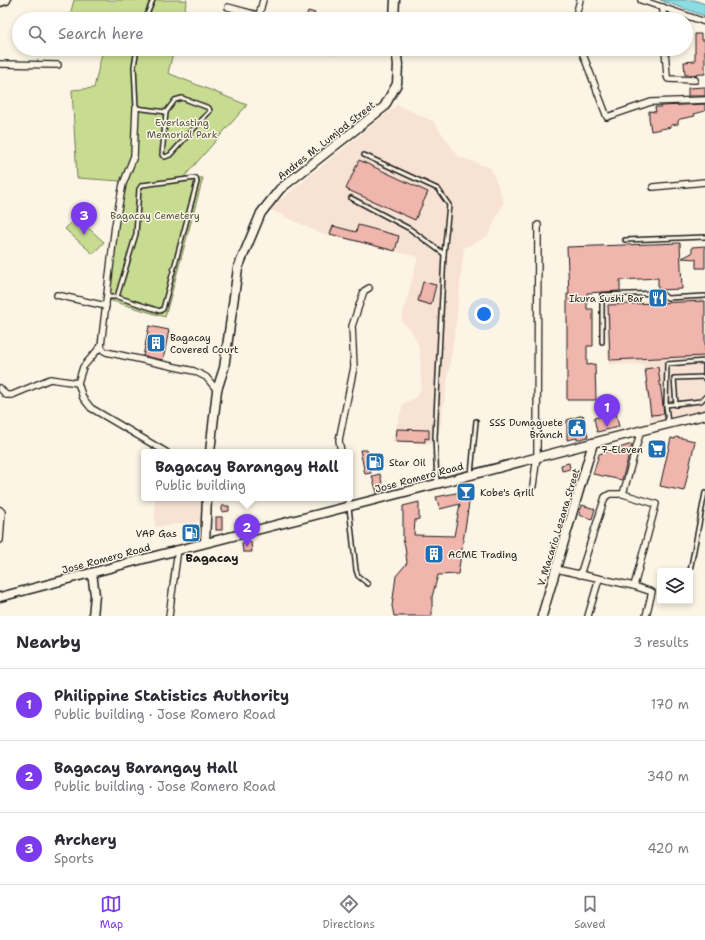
<!DOCTYPE html>
<html lang="en">
<head>
<meta charset="utf-8">
<style>
  body { margin:0; font-family:"Shantell Sans",sans-serif; background:#f7f7f7; color:#2b2b33 }
  .controls { position:absolute; right:12px; bottom:12px; display:grid; overflow:hidden; border-radius:4px; box-shadow:0 2px 6px #0003 }
  .controls button { width:36px; height:36px; display:grid; place-items:center; padding:0; border:0; border-bottom:1px solid #e1e1e2; background:#fff; color:#2b2b33; font:20px sans-serif }
  .you { position:absolute; left:484px; top:314px; width:14px; height:14px; margin:-10px; border:3px solid #fff; border-radius:50%; background:#1a73e8; box-shadow:0 0 0 6px #1a73e833 }
  .badge { display:grid; place-items:center; width:26px; height:26px; border-radius:50%; background:#7c3aed; color:#fff; font-size:13px; font-weight:700 }
  .pin { position:absolute; translate:-50% -33px; filter:drop-shadow(0 1px 2px #0008) }
  .pin::after { content:''; position:absolute; top:21px; width:14px; height:12px; background:inherit; clip-path:polygon(0 0,100% 0,50% 100%) }
  .popup { position:absolute; left:141px; top:449px; width:212px; height:52px; box-sizing:border-box; display:grid; place-content:center; border-radius:4px; background:#fff; filter:drop-shadow(0 1px 3px #0005); font-size:13px; white-space:nowrap; color:#7c7c81 }
  .popup b { font-size:15px; color:#2b2b33 }
  .popup::after { content:''; position:absolute; left:50%; top:100%; margin-left:-8px; border:8px solid transparent; border-top-color:#fff }
  .list { margin:0; padding:0; list-style:none }
  h2 { display:flex; justify-content:space-between; align-items:center; height:52px; margin:0; padding:0 16px; font-size:17px }
  h2 small { font-size:13px; font-weight:400; color:#7c7c81 }
  .list li { display:grid; grid-template-columns:26px 1fr auto; gap:12px; align-items:center; box-sizing:border-box; height:72px; padding:0 16px; border-top:1px solid #e1e1e2 }
  .list b { display:block; font-size:15px; white-space:nowrap }
  .list p { margin:0; font-size:13px; white-space:nowrap; color:#7c7c81 }
  .list em { font-size:13px; font-style:normal; color:#7c7c81 }
  .icon { flex:none; width:22px; height:22px; fill:none; stroke:currentColor; stroke-width:2; stroke-linecap:round; stroke-linejoin:round }
  .map { position:relative; flex:none; width:705px; height:616px; overflow:hidden }
  .search { position:absolute; background:#fff; box-shadow:0 2px 6px #0003; left:12px; right:12px; top:12px; height:44px; display:flex; align-items:center; gap:10px; box-sizing:border-box; padding:0 14px; border-radius:22px; color:#7c7c81; font-size:15px }
  .sheet { height:268px; background:#fff }
  nav { display:flex; justify-content:space-around; align-items:center; box-sizing:border-box; height:56px; border-top:1px solid #e1e1e2; background:#fff; font-size:11px; color:#7c7c81 }
  nav a { display:grid; justify-items:center; gap:2px }
  nav .on { color:#7c3aed }
  .map>svg:first-child { display:block }
  .built { fill:#f8e2d4 }
  .green { fill:#c8dc91; stroke:#727c56 }
  .water { fill:#8bdce3; stroke:#5f8f93 }
  .building { fill:#f0b5ad; stroke:#1c1c1c }
  .lines { fill:none; stroke-linecap:round; stroke-linejoin:round }
  .lane-casing { stroke:#1c1c1c; stroke-width:6 }
  .street-casing { stroke:#1c1c1c; stroke-width:8 }
  .secondary-casing { stroke:#1c1c1c; stroke-width:11 }
  .lane { stroke:#fcf5e5; stroke-width:3 }
  .street { stroke:#fcf5e5; stroke-width:5.5 }
  .secondary { stroke:#fcf5e5; stroke-width:8 }
  .labels { text-anchor:middle; stroke-width:3; stroke-linejoin:round; paint-order:stroke }
  .park-label { font-size:10px; fill:#50563f; stroke:#fcf5e5 }
  .street-label { font-size:10px; fill:#1c1c1c; stroke:#fcf5e5 }
  .poi-label { font-size:10px; fill:#1c1c1c; stroke:#fcf5e5; text-anchor:end }
  .quarter-label { font-size:12px; font-weight:bold; fill:#1c1c1c; stroke:#fcf5e5 }
</style>
</head>
<body>
<div class="map">
<svg width="705" height="616" viewBox="0 0 705 616">
  <rect width="100%" height="100%" fill="#fcf5e5"/>
  <filter id="ink" filterUnits="userSpaceOnUse"><feTurbulence type="fractalNoise" baseFrequency=".025" numOctaves="2"/><feDisplacementMap in="SourceGraphic" scale="8" xChannelSelector="R" yChannelSelector="G"/><feConvolveMatrix kernelMatrix="1 2 1 2 8 2 1 2 1" color-interpolation-filters="sRGB"/></filter>
  <g filter="url(#ink)">
    <g class="built">
      <polygon points="397,105 433,121 459,157 491,168 504,202 488,236 464,248 456,324 438,441 440,479 434,482 433,444 392,442 403,404 416,397 419,392 421,386 420,352 416,339 410,329 401,321 418,257 322,234 269,209"/>
      <polygon points="705,299 705,410 650,421 644,365 608,364 605,302"/>
      <polygon points="155,498 202,498 202,521 155,527"/>
    </g>
    <g class="green">
      <polygon points="74,0 187,0 182,19 69,19"/>
      <polygon points="103,49 174,49 168,73 247,105 184,177 203,178 165,317 109,300 120,181 77,178 72,90 94,88"/>
      <polygon points="76,217 104,242 93,254 65,229"/>
    </g>
    <polygon class="water" points="660,0 694,0 705,4 705,16"/>
    <g class="building">
      <polygon points="308,11 315,13 313,19 305,19"/>
      <polygon points="695,34 701,34 701,40 705,40 705,74 685,75 684,62 695,61"/>
      <polygon points="705,87 705,96 688,96 688,88"/>
      <polygon points="705,104 705,111 694,114 695,116 680,119 678,121 678,124 671,125 671,127 651,131 649,118 649,111 656,112 655,107 661,107 661,106"/>
      <polygon points="359,160 428,192 415,220 346,189"/>
      <polygon points="358,225 399,236 395,251 330,234 333,226 356,232"/>
      <polygon points="680,243 682,289 658,290 658,278 620,280 620,291 587,293 587,309 593,309 593,346 587,346 587,365 595,364 596,400 567,400 567,294 569,294 567,247"/>
      <polygon points="705,246 705,268 696,268 696,259 682,258 692,253 692,247"/>
      <polygon points="423,282 436,285 431,305 418,301"/>
      <polygon points="705,301 705,356 610,360 608,305"/>
      <polygon points="149,326 169,330 163,360 143,356"/>
      <polygon points="658,367 664,414 651,415 645,369"/>
      <polygon points="616,413 619,427 597,432 594,418"/>
      <polygon points="583,415 588,437 577,440 577,438 567,440 567,420"/>
      <polygon points="397,429 429,430 429,439 425,438 425,442 396,441"/>
      <polygon points="676,437 695,441 684,491 660,486 671,438 675,439"/>
      <polygon points="632,444 622,480 593,474 599,454"/>
      <polygon points="360,450 367,450 371,473 365,474"/>
      <polygon points="569,463 570,469 562,471 561,465"/>
      <polygon points="380,474 384,491 377,493 372,476"/>
      <polygon points="471,490 458,574 438,575 432,597 432,616 394,616 392,606 396,576 407,563 405,546 403,540 403,506 419,502 419,519 415,520 414,535 454,536 460,504 440,509 436,497"/>
      <polygon points="582,505 595,509 592,519 579,515"/>
      <polygon points="222,506 229,506 229,511 222,512"/>
      <rect x="216" y="517" width="6" height="13"/>
      <polygon points="190,530 196,535 189,541 184,537"/>
      <polygon points="251,542 252,552 243,552 242,543"/>
    </g>
    <g class="lines">
      <defs>
        <g id="lane">
          <polyline points="145,19 153,0"/>
          <polyline points="137,49 134,66 136,108 166,112"/>
          <polygon points="182,98 209,108 210,111 170,155 165,157 162,155 166,112 175,100"/>
          <polyline points="364,155 438,189 449,205 444,254 435,437 437,483"/>
          <polyline points="351,198 410,229 444,254"/>
          <polyline points="625,240 705,237"/>
          <polyline points="107,297 117,297 160,311 163,309 197,182 196,178 142,185 139,189 136,234 117,297"/>
          <polyline points="602,342 602,295 661,293 667,298 705,296"/>
          <polyline points="705,361 705,379"/>
          <polyline points="666,405 701,401 705,397"/>
          <polyline points="676,405 674,378 705,377"/>
          <polyline points="668,424 666,405 667,364 705,361"/>
          <polyline points="471,474 476,421"/>
          <polyline points="349,507 356,570 358,576 368,584"/>
          <polyline points="690,571 705,493"/>
        </g>
        <g id="street">
          <polyline points="641,0 705,22"/>
          <polyline points="228,7 272,19"/>
          <polyline points="663,7 663,19"/>
          <polyline points="259,15 263,0"/>
          <polyline points="575,19 580,0"/>
          <polyline points="331,49 333,50"/>
          <polyline points="581,49 607,117 651,102 705,100"/>
          <polyline points="665,49 667,76 668,79 695,80"/>
          <polyline points="0,64 58,65"/>
          <polyline points="136,108 134,156 123,184 115,225 101,346 103,350 106,352 194,371 206,377 217,390"/>
          <polyline points="653,187 705,182"/>
          <polyline points="57,295 106,306"/>
          <polyline points="78,383 83,398 91,408 166,452"/>
          <polyline points="0,388 6,395 12,395 50,379 78,383 83,367 101,346"/>
          <polyline points="341,452 339,440 354,367 352,326 364,291 369,288"/>
          <polyline points="533,486 537,456 538,225"/>
          <polyline points="348,498 349,506"/>
          <polyline points="0,510 2,512 0,540"/>
          <polyline points="556,569 634,586 652,592 646,616"/>
          <polyline points="580,575 605,497 610,494 623,494"/>
          <polyline points="634,586 656,504 623,494 641,430"/>
          <polyline points="169,616 178,549"/>
          <polyline points="588,616 599,579"/>
        </g>
        <g id="secondary">
          <polyline points="0,2 6,0"/>
          <polyline points="394,19 395,0"/>
          <polyline points="210,452 217,390 224,368 238,268 261,213 280,189 384,107 397,84 398,65 396,49"/>
          <polyline points="205,542 207,498"/>
          <polyline points="92,573 95,595 93,616"/>
          <path d="M0,597C145,558 290,521 436,484C525,461 615,436 705,415"/>
          <polyline points="542,616 593,443"/>
        </g>
      </defs>
      <use href="#lane" class="lane-casing"/>
      <use href="#street" class="street-casing"/>
      <use href="#secondary" class="secondary-casing"/>
      <use href="#lane" class="lane"/>
      <use href="#street" class="street"/>
      <use href="#secondary" class="secondary"/>
    </g>
  </g>
  <defs>
    <symbol id="restaurant-square" viewBox="-11 -11 22 22"><rect x="-9" y="-9" width="18" height="18" rx="4" fill="#1f6fb2" stroke="#fcf5e5"/><path d="M-5-6h1v4h1v-4h1v4h1v-4h1v5L-1.5 .5V6h-2V.5L-5-1ZM5-6V6H3V1.5H1.5Q1.5-4 5-6Z" fill="#fff"/></symbol>
    <symbol id="building-square" viewBox="-11 -11 22 22"><rect x="-9" y="-9" width="18" height="18" rx="4" fill="#1f6fb2" stroke="#fcf5e5"/><path d="M-4-6H4V6H1V3H-1V6H-4ZM-2.5-4.3h1.7v1.8h-1.7ZM.8-4.3h1.7v1.8H.8ZM-2.5-1h1.7V.8h-1.7ZM.8-1h1.7V.8H.8Z" fill="#fff"/></symbol>
    <symbol id="civic-square" viewBox="-11 -11 22 22"><rect x="-9" y="-9" width="18" height="18" rx="4" fill="#1f6fb2" stroke="#fcf5e5"/><path d="M-.6-6.5H3V-4.5H.6V-3L4-1V1h2V6H-6V1h2V-1L-.6-3ZM-1.2 2.5V6h2.4V2.5Z" fill="#fff"/></symbol>
    <symbol id="supermarket-square" viewBox="-11 -11 22 22"><rect x="-9" y="-9" width="18" height="18" rx="4" fill="#1f6fb2" stroke="#fcf5e5"/><path d="M-6-5.5h2.5l.6 2H6L4.5 2H-2.5L-4.4-4H-6ZM-1.5 3.2a1.3 1.3 0 1 0 .1 0ZM3 3.2a1.3 1.3 0 1 0 .1 0Z" fill="#fff"/></symbol>
    <symbol id="fuel-square" viewBox="-11 -11 22 22"><rect x="-9" y="-9" width="18" height="18" rx="4" fill="#1f6fb2" stroke="#fcf5e5"/><path d="M-5.5-6h7V0h2V4h1.3V-2.5L3-4.5l.8-.8L6-3V5H2.5V1h-1V6h-7ZM-4.2-4.7v3.2H.2V-4.7Z" fill="#fff"/></symbol>
    <symbol id="bar-square" viewBox="-11 -11 22 22"><rect x="-9" y="-9" width="18" height="18" rx="4" fill="#1f6fb2" stroke="#fcf5e5"/><path d="M-6-5H6L.8 .8V4.5H3.5V6h-7V4.5H-.8V.8Z" fill="#fff"/></symbol>
  </defs>
  <g fill-rule="evenodd">
    <use href="#restaurant-square" x="647" y="287" width="22" height="22"/>
    <use href="#building-square" x="145" y="332" width="22" height="22"/>
    <use href="#civic-square" x="566" y="417" width="22" height="22"/>
    <use href="#supermarket-square" x="646" y="438" width="22" height="22"/>
    <use href="#fuel-square" x="364" y="451" width="22" height="22"/>
    <use href="#bar-square" x="455" y="481" width="22" height="22"/>
    <use href="#fuel-square" x="180" y="522" width="22" height="22"/>
    <use href="#building-square" x="423" y="543" width="22" height="22"/>
  </g>
  <g class="labels">
    <g class="park-label">
      <text x="182" y="126">Everlasting<tspan x="182" dy="12">Memorial Park</tspan></text>
      <text x="155" y="219">Bagacay Cemetery</text>
    </g>
    <g class="street-label">
      <text transform="translate(326 140) rotate(-38)" y="4">Andres M. Lumjod Street</text>
      <text transform="translate(419 477) rotate(-15)" y="4">Jose Romero Road</text>
      <text transform="translate(558 527) rotate(-73)" y="4">V. Macario Lezana Street</text>
      <text transform="translate(106 558) rotate(-15)" y="4">Jose Romero Road</text>
    </g>
    <g class="poi-label">
      <text x="644" y="302">Ikura Sushi Bar</text>
      <text x="170" y="341" text-anchor="start">Bagacay<tspan x="170" dy="12">Covered Court</tspan></text>
      <text x="563" y="426">SSS Dumaguete<tspan x="563" dy="12">Branch</tspan></text>
      <text x="643" y="453">7-Eleven</text>
      <text x="389" y="466" text-anchor="start">Star Oil</text>
      <text x="480" y="496" text-anchor="start">Kobe's Grill</text>
      <text x="177" y="537">VAP Gas</text>
      <text x="448" y="558" text-anchor="start">ACME Trading</text>
    </g>
    <g class="quarter-label">
      <text x="212" y="562">Bagacay</text>
    </g>
  </g>
</svg>
<div class="controls">
<button><svg class="icon" aria-label="layers" viewBox="0 0 24 24"><path d="M12 4l9 5-9 5-9-5zM3 14l9 5 9-5"/></svg></button>
</div>
<div class="you"></div>
<div class="pin badge" style="left:607px;top:427px">1</div>
<div class="pin badge" style="left:247px;top:547px">2</div>
<div class="popup"><b>Bagacay Barangay Hall</b>Public building</div>
<div class="pin badge" style="left:84px;top:235px">3</div>
<div class="search"><svg class="icon" aria-label="search" viewBox="0 0 24 24"><circle cx="10" cy="10" r="6"/><path d="M15 15l6 6"/></svg>Search here</div>
</div>
<section class="sheet">
<h2>Nearby<small>3 results</small></h2>
<ul class="list">
<li><span class="badge">1</span><div><b>Philippine Statistics Authority</b><p>Public building · Jose Romero Road</p></div><em>170 m</em></li>
<li><span class="badge">2</span><div><b>Bagacay Barangay Hall</b><p>Public building · Jose Romero Road</p></div><em>340 m</em></li>
<li><span class="badge">3</span><div><b>Archery</b><p>Sports</p></div><em>420 m</em></li>
</ul>
</section>
<nav>
<a class="on"><svg class="icon" aria-label="map" viewBox="0 0 24 24"><path d="M3 6l6-2 6 2 6-2v14l-6 2-6-2-6 2zM9 4v14M15 6v14"/></svg>Map</a>
<a><svg class="icon" aria-label="directions" viewBox="0 0 24 24"><path d="M12 3l9 9-9 9-9-9zM9 14v-3h6M13 9l2 2-2 2"/></svg>Directions</a>
<a><svg class="icon" aria-label="saved" viewBox="0 0 24 24"><path d="M7 4h10v16l-5-4-5 4z"/></svg>Saved</a>
</nav>
</body>
</html>
